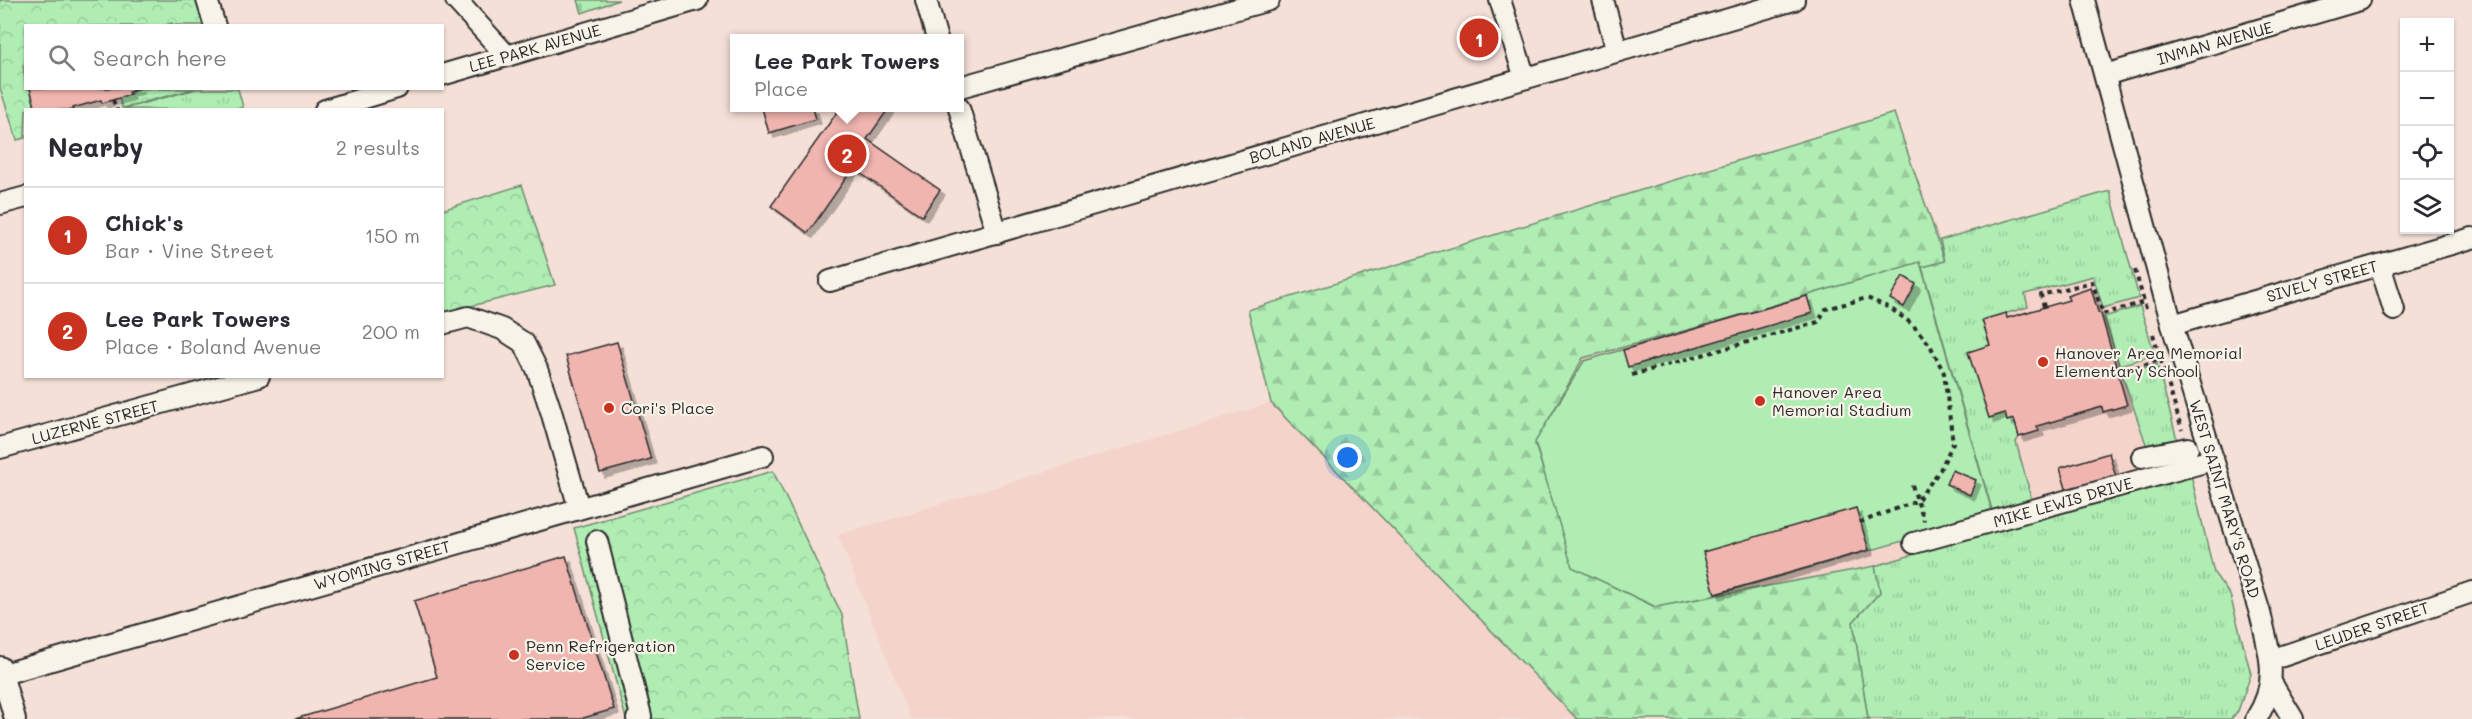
<!DOCTYPE html>
<html lang="en">
<head>
<meta charset="utf-8">
<style>
  body { margin:0; font-family:Mali,sans-serif; background:#f2f2f3; color:#2b2b33 }
  .controls { position:absolute; right:18px; top:18px; display:grid; overflow:hidden; border-radius:0px; box-shadow:0 2px 4px #0004 }
  .controls button { width:54px; height:54px; display:grid; place-items:center; padding:0; border:0; border-bottom:2px solid #e1e1e2; background:#fff; color:#2b2b33; font:30px sans-serif }
  .you { position:absolute; left:1348px; top:458px; width:21px; height:21px; margin:-15px; border:4px solid #fff; border-radius:50%; background:#1a73e8; box-shadow:0 0 0 9px #1a73e833 }
  .badge { display:grid; place-items:center; width:39px; height:39px; border-radius:50%; background:#c8321e; color:#fff; font-size:20px; font-weight:700 }
  .pin { position:absolute; translate:-50% -50%; border:3px solid #fff; box-shadow:0 2px 6px #0006 }
  .popup { position:absolute; left:730px; top:34px; width:234px; height:78px; box-sizing:border-box; display:grid; place-content:center; border-radius:0px; background:#fff; filter:drop-shadow(0 2px 4px #0005); font-size:20px; white-space:nowrap; color:#7c7c81 }
  .popup b { font-size:22px; color:#2b2b33 }
  .popup::after { content:''; position:absolute; left:50%; top:100%; margin-left:-12px; border:12px solid transparent; border-top-color:#fff }
  .list { margin:0; padding:0; list-style:none }
  h2 { display:flex; justify-content:space-between; align-items:center; height:78px; margin:0; padding:0 24px; font-size:26px }
  h2 small { font-size:20px; font-weight:400; color:#7c7c81 }
  .list li { display:grid; grid-template-columns:39px 1fr auto; gap:18px; align-items:center; box-sizing:border-box; height:96px; padding:0 24px; border-top:2px solid #e1e1e2 }
  .list b { display:block; font-size:22px; white-space:nowrap }
  .list p { margin:0; font-size:20px; white-space:nowrap; color:#7c7c81 }
  .list em { font-size:20px; font-style:normal; color:#7c7c81 }
  .icon { flex:none; width:33px; height:33px; fill:none; stroke:currentColor; stroke-width:2; stroke-linecap:round; stroke-linejoin:round }
  .map { position:relative; flex:none; width:2472px; height:719px; overflow:hidden }
  .search { position:absolute; background:#fff; box-shadow:0 2px 4px #0004; left:24px; top:24px; width:420px; height:66px; display:flex; align-items:center; gap:15px; box-sizing:border-box; padding:0 21px; border-radius:0px; color:#7c7c81; font-size:22px }
  .panel { position:absolute; background:#fff; box-shadow:0 2px 4px #0004; left:24px; top:108px; width:420px; height:270px; border-radius:0px }
  .map>svg:first-child { display:block }
  .built { fill:#f4d3cb }
  .grass { fill:url(#grass-tufts); stroke:#6d8c6f; stroke-width:1.5 }
  .forest { fill:url(#forest-firs); stroke:#6d8c6f; stroke-width:1.5 }
  .cemetery { fill:url(#cemetery-stones); stroke:#6d8c6f; stroke-width:1.5 }
  .park { fill:url(#park-crowns); stroke:#6d8c6f; stroke-width:1.5 }
  .pitch { fill:#afedb3; stroke:#6d8c6f; stroke-width:1.5 }
  .building { fill:#f1b5b0; stroke:#2b2b2b; stroke-width:1.5; filter:url(#shadow) }
  .lines { fill:none; stroke-linecap:round; stroke-linejoin:round }
  .minor-casing { stroke:#2b2b2b; stroke-width:24 }
  .path { stroke:#2b2b2b; stroke-width:4; stroke-dasharray:4.5 4.5; stroke-linecap:butt }
  .minor { stroke:#f7f3e8; stroke-width:20 }
  .poi-dot { fill:#c8321e; stroke:#f7f3e8; stroke-width:2 }
  .labels { text-anchor:middle; stroke-width:4.5; stroke-linejoin:round; paint-order:stroke }
  .street-label { font-size:16px; fill:#2b2b2b; stroke:#f7f3e8 }
  .poi-label { font-size:16px; fill:#2b2b2b; stroke:#f7f3e8; text-anchor:start }
</style>
</head>
<body>
<div class="map">
<svg width="2472" height="719" viewBox="0 0 2472 719">
  <defs>
    <pattern id="grass-tufts" width="24" height="20" patternUnits="userSpaceOnUse" patternTransform="scale(1.5)"><rect width="24" height="20" fill="#afedb3"/><path d="M3 7l-1-3M5 7V3M7 7l1-3M15 17l-1-3M17 17v-4M19 17l1-3" fill="none" stroke="#97cb9a"/></pattern>
    <pattern id="forest-firs" width="22" height="20" patternUnits="userSpaceOnUse" patternTransform="scale(1.5)"><rect width="22" height="20" fill="#afedb3"/><path d="M5 1l3.5 6h-7zM16 11l3.5 6h-7z" fill="#97cb9a"/></pattern>
    <pattern id="cemetery-stones" width="16" height="16" patternUnits="userSpaceOnUse" patternTransform="scale(1.5)"><rect width="16" height="16" fill="#afedb3"/><path d="M2 7V4a2 2 0 0 1 4 0v3zM10 15v-3a2 2 0 0 1 4 0v3z" fill="#97cb9a"/></pattern>
    <pattern id="park-crowns" width="20" height="18" patternUnits="userSpaceOnUse" patternTransform="scale(1.5)"><rect width="20" height="18" fill="#afedb3"/><path d="M2 6a3 3 0 1 1 6 0M12 15a3 3 0 1 1 6 0" fill="none" stroke="#97cb9a"/></pattern>
    <filter id="shadow"><feDropShadow dx="5" dy="5" stdDeviation="0" flood-color="#0004"/></filter>
  </defs>
  <rect width="100%" height="100%" fill="#f5e0d7"/>
  <filter id="ink" filterUnits="userSpaceOnUse"><feTurbulence type="fractalNoise" baseFrequency=".0167" numOctaves="2"/><feDisplacementMap in="SourceGraphic" scale="12" xChannelSelector="R" yChannelSelector="G"/><feConvolveMatrix kernelMatrix="1 2 1 2 8 2 1 2 1" color-interpolation-filters="sRGB"/></filter>
  <g filter="url(#ink)">
    <polygon class="built" points="1894,113 1940,240 2110,191 2178,443 2191,475 2214,573 2230,595 2251,674 2238,711 2231,719 911,719 838,535 1270,403 1248,310"/>
    <g class="grass">
      <polygon points="196,89 238,89 243,107 233,110 123,109"/>
      <polygon points="2110,191 2139,298 2103,308 2093,276 2025,294 2028,307 1983,320 1990,345 1989,418 2005,413 2014,419 2019,437 2016,442 2032,500 1992,510 1922,267 1945,261 1940,240"/>
      <polygon points="2140,306 2155,355 2119,365 2104,317"/>
      <polygon points="2157,364 2178,443 2147,447 2122,374"/>
      <polygon points="2191,475 2214,573 2230,595 2251,674 2238,711 2231,719 1868,719 1853,622 1880,592 1875,566 2153,483"/>
    </g>
    <polygon class="forest" points="1894,113 1945,261 1583,358 1535,444 1575,568 1655,607 1875,566 1880,592 1853,622 1868,719 1577,719 1271,403 1248,310"/>
    <polygon class="cemetery" points="578,0 619,0 582,13"/>
    <g class="park">
      <polygon points="0,0 197,0 205,25 173,25 172,23 163,26 26,26 25,64 23,65 26,88 30,89 36,109 26,110 25,138 17,140 0,88"/>
      <polygon points="140,89 194,89 122,108 119,98"/>
      <polygon points="522,185 555,285 443,313 442,210"/>
      <polygon points="773,471 842,615 859,719 626,719 574,528"/>
    </g>
    <polygon class="pitch" points="1920,262 1993,515 1712,596 1656,607 1572,567 1535,442 1584,361"/>
    <g class="building">
      <polygon points="30,88 140,88 129,92 130,95 102,103 101,100 73,108 74,110 36,110"/>
      <polygon points="762,108 813,108 816,119 769,133"/>
      <polygon points="840,108 889,108 867,139 940,190 922,216 853,168 808,233 771,206"/>
      <polygon points="1903,276 1916,284 1904,307 1890,299"/>
      <polygon points="2091,288 2098,312 2101,314 2127,405 2103,412 2102,407 2037,426 2039,431 2019,437 2014,419 2007,421 2005,413 1989,418 1968,352 1990,345 1982,320 2006,313 2007,318 2069,300 2067,296"/>
      <polygon points="1807,296 1812,313 1628,367 1623,350"/>
      <polygon points="617,342 651,459 600,473 566,356"/>
      <polygon points="2109,453 2116,477 2067,492 2060,468"/>
      <polygon points="1952,470 1976,480 1970,495 1946,484"/>
      <polygon points="1856,508 1869,550 1715,594 1703,552"/>
      <polygon points="566,556 614,709 580,719 295,719 437,677 414,601"/>
    </g>
    <g class="lines">
      <defs>
        <g id="minor">
          <polyline points="207,0 215,26"/>
          <polyline points="456,0 507,56"/>
          <polyline points="926,0 937,39"/>
          <polyline points="1500,0 1525,78"/>
          <polyline points="1603,0 1617,51"/>
          <path d="M2084,0L2172,325L2260,613C2270,654 2280,681 2256,719"/>
          <polyline points="442,75 697,0"/>
          <polyline points="2105,75 2360,0"/>
          <polyline points="960,87 1269,0"/>
          <polyline points="959,108 997,233"/>
          <polyline points="325,110 397,88"/>
          <polyline points="0,204 26,197"/>
          <polyline points="2380,265 2394,310"/>
          <polyline points="830,281 1794,0"/>
          <polyline points="442,324 468,317 502,329 524,343 537,369 551,411 579,508"/>
          <polyline points="2172,325 2472,238"/>
          <polyline points="0,448 259,376"/>
          <polyline points="2142,457 2188,448"/>
          <polyline points="597,541 641,716 637,719"/>
          <polyline points="1914,543 2212,460"/>
          <polyline points="2271,660 2472,592"/>
          <polyline points="0,667 15,719"/>
          <polyline points="0,675 763,456"/>
          <polyline points="2272,684 2293,719"/>
        </g>
      </defs>
      <use href="#minor" class="minor-casing"/>
      <g class="path">
        <polyline points="113,100 117,110"/>
        <polyline points="2135,270 2147,312"/>
        <polyline points="2044,307 2041,295 2092,282 2103,314 2144,302"/>
        <polyline points="2153,334 2182,430"/>
        <polyline points="2118,372 2160,360"/>
        <polyline points="1632,375 1818,322 1826,309 1867,298 1890,308 1912,324 1930,345 1944,373 1953,443 1940,470 1917,501 1861,522"/>
        <polyline points="1912,485 1924,521"/>
      </g>
      <use href="#minor" class="minor"/>
    </g>
  </g>
  <g class="poi-dot">
    <circle cx="2043" cy="362" r="6"/>
    <circle cx="1760" cy="401" r="6"/>
    <circle cx="609" cy="408" r="6"/>
    <circle cx="514" cy="655" r="6"/>
  </g>
  <g class="labels">
    <g class="street-label">
      <text transform="translate(2215 43) rotate(-16)" y="6">INMAN AVENUE</text>
      <text transform="translate(535 48) rotate(-16)" y="6">LEE PARK AVENUE</text>
      <text transform="translate(1312 140) rotate(-16)" y="6">BOLAND AVENUE</text>
      <text transform="translate(2322 281) rotate(-16)" y="6">SIVELY STREET</text>
      <text transform="translate(95 422) rotate(-15)" y="6">LUZERNE STREET</text>
      <text transform="translate(2225 499) rotate(73)" y="6">WEST SAINT MARY'S ROAD</text>
      <text transform="translate(2063 502) rotate(-16)" y="6">MIKE LEWIS DRIVE</text>
      <text transform="translate(382 565) rotate(-16)" y="6">WYOMING STREET</text>
      <text transform="translate(2372 626) rotate(-19)" y="6">LEUDER STREET</text>
    </g>
    <g class="poi-label">
      <text x="2055" y="359">Hanover Area Memorial<tspan x="2055" dy="18">Elementary School</tspan></text>
      <text x="1772" y="398">Hanover Area<tspan x="1772" dy="18">Memorial Stadium</tspan></text>
      <text x="621" y="414">Cori's Place</text>
      <text x="526" y="652">Penn Refrigeration<tspan x="526" dy="18">Service</tspan></text>
    </g>
  </g>
</svg>
<div class="controls">
<button>+</button>
<button>−</button>
<button><svg class="icon" aria-label="locate" viewBox="0 0 24 24"><circle cx="12" cy="12" r="6"/><path d="M12 2v4M12 18v4M2 12h4M18 12h4"/></svg></button>
<button><svg class="icon" aria-label="layers" viewBox="0 0 24 24"><path d="M12 4l9 5-9 5-9-5zM3 14l9 5 9-5"/></svg></button>
</div>
<div class="you"></div>
<div class="pin badge" style="left:1479px;top:38px">1</div>
<div class="pin badge" style="left:847px;top:154px">2</div>
<div class="popup"><b>Lee Park Towers</b>Place</div>
<div class="search"><svg class="icon" aria-label="search" viewBox="0 0 24 24"><circle cx="10" cy="10" r="6"/><path d="M15 15l6 6"/></svg>Search here</div>
<section class="panel">
<h2>Nearby<small>2 results</small></h2>
<ul class="list">
<li><span class="badge">1</span><div><b>Chick's</b><p>Bar · Vine Street</p></div><em>150 m</em></li>
<li><span class="badge">2</span><div><b>Lee Park Towers</b><p>Place · Boland Avenue</p></div><em>200 m</em></li>
</ul>
</section>
</div>
</body>
</html>
